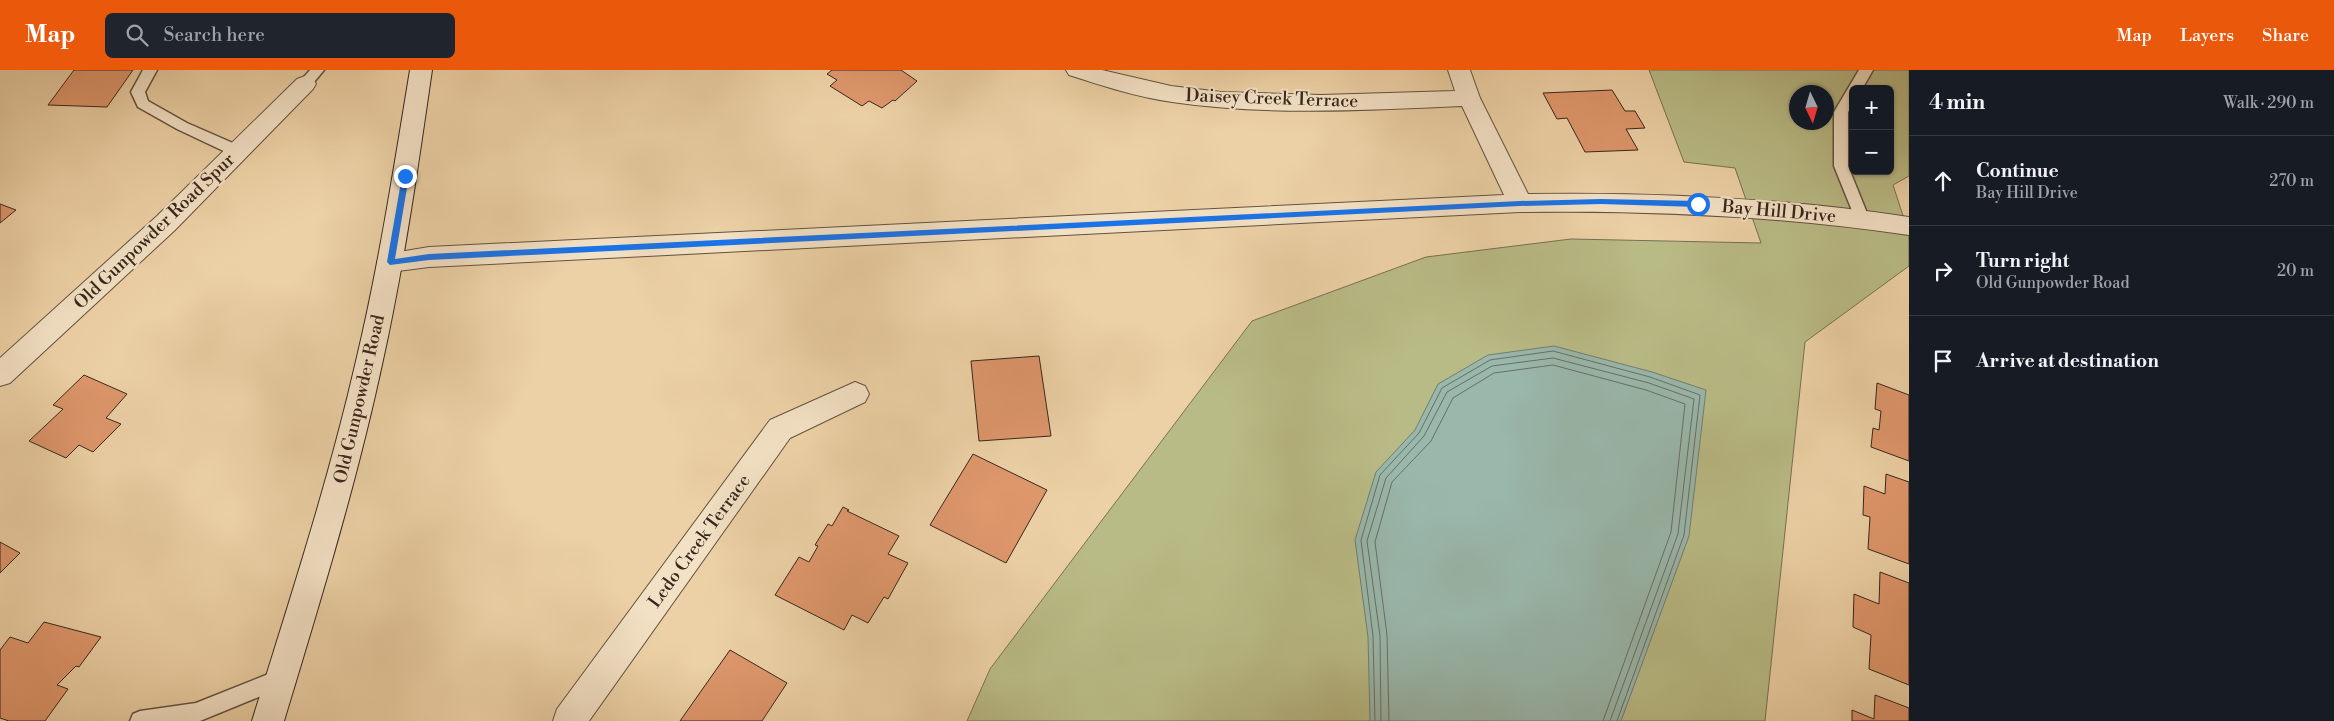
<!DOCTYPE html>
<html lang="en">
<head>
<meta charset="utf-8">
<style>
  body { margin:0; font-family:"Libre Bodoni",serif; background:#20242c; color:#f1f3f6 }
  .controls { position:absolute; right:15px; top:15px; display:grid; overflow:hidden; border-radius:8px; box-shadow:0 1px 4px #0004 }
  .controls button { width:45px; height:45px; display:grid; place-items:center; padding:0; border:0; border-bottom:1px solid #363941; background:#171b24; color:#f1f3f6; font:25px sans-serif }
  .compass { position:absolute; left:1789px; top:15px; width:45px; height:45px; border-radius:50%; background:#171b24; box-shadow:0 1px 4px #0004; rotate:175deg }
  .stop { position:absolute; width:15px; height:15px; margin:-11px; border:4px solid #1a73e8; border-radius:50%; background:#fff }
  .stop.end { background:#1a73e8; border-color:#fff; box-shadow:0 1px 5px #0008 }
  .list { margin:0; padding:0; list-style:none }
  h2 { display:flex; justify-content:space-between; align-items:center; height:65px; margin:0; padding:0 20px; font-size:21px }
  h2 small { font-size:16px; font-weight:400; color:#9ea1a6 }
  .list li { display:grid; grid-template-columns:32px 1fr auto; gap:15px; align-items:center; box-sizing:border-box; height:90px; padding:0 20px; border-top:1px solid #363941 }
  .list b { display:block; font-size:19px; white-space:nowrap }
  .list p { margin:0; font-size:16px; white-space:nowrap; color:#9ea1a6 }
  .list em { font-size:16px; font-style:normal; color:#9ea1a6 }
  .icon { flex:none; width:28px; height:28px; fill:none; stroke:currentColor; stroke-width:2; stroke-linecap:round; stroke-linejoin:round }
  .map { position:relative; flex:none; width:1909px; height:651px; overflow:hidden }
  header { display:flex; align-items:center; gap:30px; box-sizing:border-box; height:70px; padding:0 25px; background:#ea580c; color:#fff }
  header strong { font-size:24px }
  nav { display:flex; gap:28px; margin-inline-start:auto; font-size:18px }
  .search { width:350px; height:45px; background:#20242c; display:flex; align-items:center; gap:12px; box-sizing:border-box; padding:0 18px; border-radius:8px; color:#9ea1a6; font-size:19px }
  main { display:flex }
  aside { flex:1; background:#171b24 }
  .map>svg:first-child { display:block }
  .green { fill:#b9bb86; stroke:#787152; fill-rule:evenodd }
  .water { fill:#99b7ab; stroke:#727d73 }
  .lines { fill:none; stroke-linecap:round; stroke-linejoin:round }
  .shore { stroke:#686f64; stroke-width:1 }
  .building { fill:#df976c; stroke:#37271e }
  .lane-casing { stroke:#645240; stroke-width:3 }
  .street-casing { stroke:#645240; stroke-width:2 }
  .secondary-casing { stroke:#37271e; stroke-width:2 }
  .lane { fill:#f3e1c5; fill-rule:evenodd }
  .street { fill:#f3e1c5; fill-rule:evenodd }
  .secondary { fill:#f3e1c5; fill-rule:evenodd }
  .route { fill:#1a73e8 }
  .labels { text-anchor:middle; stroke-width:4.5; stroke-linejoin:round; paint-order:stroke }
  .street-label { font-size:18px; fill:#37271e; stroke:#f3e1c5 }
</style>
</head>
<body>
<header>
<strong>Map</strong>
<div class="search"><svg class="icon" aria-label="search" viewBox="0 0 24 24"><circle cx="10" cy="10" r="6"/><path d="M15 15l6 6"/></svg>Search here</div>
<nav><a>Map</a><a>Layers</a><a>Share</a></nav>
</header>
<main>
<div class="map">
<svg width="1909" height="651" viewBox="0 0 1909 651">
  <rect width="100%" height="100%" fill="#edd1a6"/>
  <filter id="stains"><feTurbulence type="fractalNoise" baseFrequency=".004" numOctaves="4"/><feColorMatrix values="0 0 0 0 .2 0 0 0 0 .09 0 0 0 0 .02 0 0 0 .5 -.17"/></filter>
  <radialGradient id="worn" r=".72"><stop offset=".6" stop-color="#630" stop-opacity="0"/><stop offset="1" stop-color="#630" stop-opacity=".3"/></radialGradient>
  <path class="green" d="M1649,0H1909V106L1893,115L1909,164V196L1805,272L1765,651H967L990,599L1252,251L1426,187L1571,169L1761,173L1735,98L1684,92ZM1853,19H1890V101H1853ZM1796,22H1826V52H1796Z"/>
  <polygon class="water" points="1554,276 1652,302 1706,320 1689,466 1621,651 1370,651 1368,567 1355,470 1376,402 1415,360 1438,314 1488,285"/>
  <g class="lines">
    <g class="shore">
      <polyline points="1375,651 1373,566 1361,470 1380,405 1419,363 1442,318 1490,290 1553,281 1650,307 1700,325 1684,465 1617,651"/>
      <polyline points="1381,651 1380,566 1367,471 1386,408 1424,366 1447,322 1492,296 1553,288 1649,313 1694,329 1678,464 1610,651"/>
      <polyline points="1389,651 1387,565 1375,472 1392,412 1431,371 1453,328 1494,303 1553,295 1646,320 1685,334 1671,462 1603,651"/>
    </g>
  </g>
  <g class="building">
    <polygon points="74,0 133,0 107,37 48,35"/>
    <polygon points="832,0 901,0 917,11 895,31 893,30 882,38 869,31 862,36 830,16 837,10 827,4"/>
    <polygon points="1612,20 1625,41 1635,41 1645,58 1626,59 1638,80 1585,82 1567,48 1557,49 1543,23"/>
    <polygon points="0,134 16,140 0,153"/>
    <polygon points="1039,286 1051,366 979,371 971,291"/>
    <polygon points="84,305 127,324 106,348 121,354 93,382 79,375 66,388 29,371 63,339 53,335"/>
    <polygon points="1877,313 1909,325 1909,391 1871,377 1873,358 1879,360 1881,341 1875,339"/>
    <polygon points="973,384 1047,420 1006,493 930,455"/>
    <polygon points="1886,404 1909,412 1909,494 1868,479 1870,447 1863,445 1864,416 1885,424"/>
    <polygon points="843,437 849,440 847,441 899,466 888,484 908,493 888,529 884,527 868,553 852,545 844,560 775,525 799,487 809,492 818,476 815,475 828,454 832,456"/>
    <polygon points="0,472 20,483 0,503"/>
    <polygon points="1880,502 1909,513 1909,615 1869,599 1871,565 1853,557 1854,524 1879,534"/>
    <polygon points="44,552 101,567 79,597 76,596 57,615 68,619 45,651 9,651 0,648 0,580 10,567 28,573"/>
    <polygon points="730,580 787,613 762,651 680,651"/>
    <polygon points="1875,625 1909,638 1909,651 1852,651 1852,640 1874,649"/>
  </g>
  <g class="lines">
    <defs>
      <g id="lane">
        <polygon points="143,0 157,0 145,22 148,31 187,53 242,77 244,81 242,85 232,85 177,59 138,37 131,22"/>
        <polygon points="310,0 324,0 310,17 300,17 298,14"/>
        <polygon points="1859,0 1873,0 1862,19 1853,19 1853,34 1848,42 1848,96 1869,148 1867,152 1857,152 1855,148 1834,96 1834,42"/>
        <polygon points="281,599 288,601 291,608 288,615 200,651 130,651 133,644 140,641 196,633"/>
      </g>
      <g id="street">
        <path d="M1066,0H1102L1171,16L1221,22L1321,25L1455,21L1448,0H1470L1480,28L1528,124C1656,122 1782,128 1909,147V165C1780,146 1651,140 1520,142L429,197L390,202L381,199L377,192L381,185L429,177L1504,125L1462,36C1365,40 1268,46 1172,32C1137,27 1103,16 1069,5Z"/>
        <polygon points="305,6 313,9 316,14 313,19 175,160 10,313 0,316 0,288 157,146 297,9"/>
        <polygon points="855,312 865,316 869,324 865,332 790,368 589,651 553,651 557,639 770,350"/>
      </g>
      <path id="secondary" d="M410,0H432C418,97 404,195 383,290C357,412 320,532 284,651H252C289,532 328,413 356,291C379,195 394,97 410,0Z"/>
    </defs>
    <use href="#lane" class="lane-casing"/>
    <use href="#street" class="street-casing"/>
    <use href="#secondary" class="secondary-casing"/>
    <use href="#lane" class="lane"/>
    <use href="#street" class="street"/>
    <use href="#secondary" class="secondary"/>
  </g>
  <polygon class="route" points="405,103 409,106 395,189 429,184 1520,131 1601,129 1698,131 1701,134 1698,137 1601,134 1520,136 429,190 390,195 387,192 402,106"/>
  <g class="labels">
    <g class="street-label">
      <text transform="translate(1272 28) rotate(2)" y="6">Daisey Creek Terrace</text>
      <text transform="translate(1779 141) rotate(5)" y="6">Bay Hill Drive</text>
      <text transform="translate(154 161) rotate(-44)" y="6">Old Gunpowder Road Spur</text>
      <text transform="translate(359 329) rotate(-77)" y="6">Old Gunpowder Road</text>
      <text transform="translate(699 471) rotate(-54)" y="6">Ledo Creek Terrace</text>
    </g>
  </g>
  <rect width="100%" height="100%" filter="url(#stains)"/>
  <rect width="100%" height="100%" fill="url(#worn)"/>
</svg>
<div class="controls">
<button>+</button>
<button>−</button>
</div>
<svg class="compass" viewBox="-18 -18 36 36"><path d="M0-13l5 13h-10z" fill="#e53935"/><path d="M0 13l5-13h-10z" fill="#9ea1a6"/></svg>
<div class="stop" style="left:1698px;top:134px"></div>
<div class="stop end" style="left:405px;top:106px"></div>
</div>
<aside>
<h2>4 min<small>Walk · 290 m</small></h2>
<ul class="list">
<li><svg class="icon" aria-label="ahead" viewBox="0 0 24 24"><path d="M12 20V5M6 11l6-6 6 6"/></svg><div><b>Continue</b><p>Bay Hill Drive</p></div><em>270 m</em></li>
<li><svg class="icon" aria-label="right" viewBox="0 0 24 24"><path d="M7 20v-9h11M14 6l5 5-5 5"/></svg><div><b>Turn right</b><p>Old Gunpowder Road</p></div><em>20 m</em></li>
<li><svg class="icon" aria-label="arrive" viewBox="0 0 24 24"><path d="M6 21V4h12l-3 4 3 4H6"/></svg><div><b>Arrive at destination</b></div></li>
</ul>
</aside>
</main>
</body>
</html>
